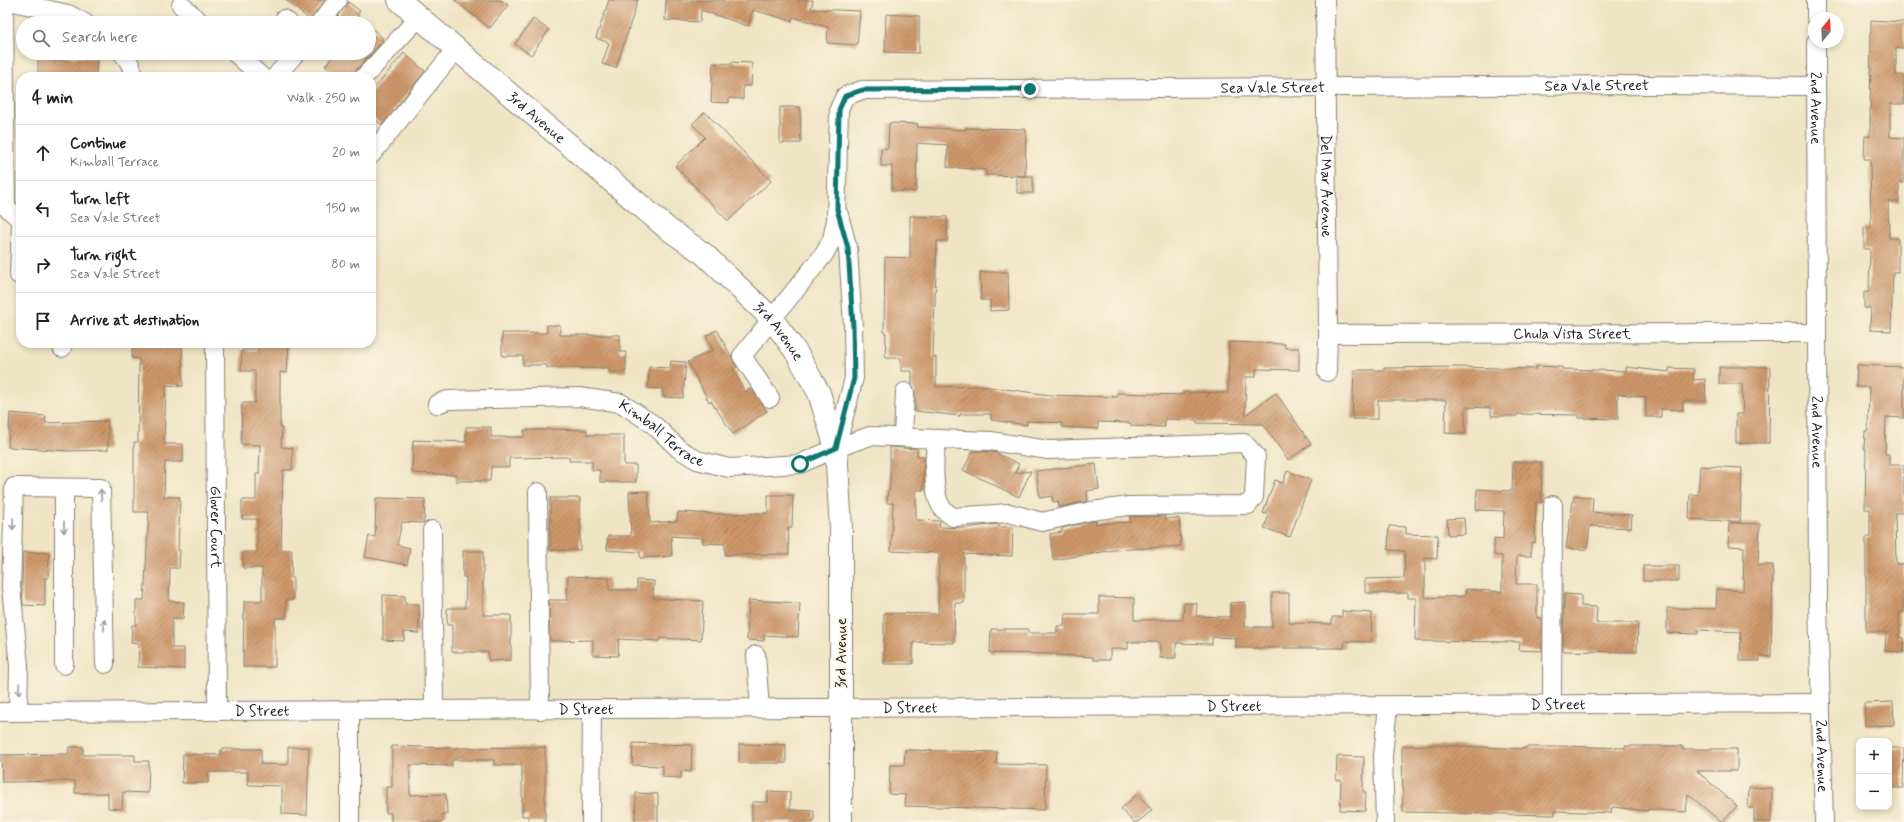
<!DOCTYPE html>
<html lang="en">
<head>
<meta charset="utf-8">
<style>
  body { margin:0; font-family:Mynerve,sans-serif; background:#f6f6f6; color:#202124 }
  .controls { position:absolute; right:12px; bottom:12px; display:grid; overflow:hidden; border-radius:8px; box-shadow:0 2px 6px #0003 }
  .controls button { width:36px; height:36px; display:grid; place-items:center; padding:0; border:0; border-bottom:1px solid #e0e0e0; background:#fff; color:#202124; font:20px sans-serif }
  .compass { position:absolute; left:1808px; top:12px; width:36px; height:36px; border-radius:50%; background:#fff; box-shadow:0 2px 6px #0003; rotate:18deg }
  .stop { position:absolute; width:12px; height:12px; margin:-9px; border:3px solid #0f766e; border-radius:50%; background:#fff }
  .stop.end { background:#0f766e; border-color:#fff; box-shadow:0 1px 4px #0008 }
  .list { margin:0; padding:0; list-style:none }
  h2 { display:flex; justify-content:space-between; align-items:center; height:52px; margin:0; padding:0 16px; font-size:17px }
  h2 small { font-size:13px; font-weight:400; color:#757577 }
  .list li { display:grid; grid-template-columns:26px 1fr auto; gap:12px; align-items:center; box-sizing:border-box; height:56px; padding:0 16px; border-top:1px solid #e0e0e0 }
  .list b { display:block; font-size:15px; white-space:nowrap }
  .list p { margin:0; font-size:13px; white-space:nowrap; color:#757577 }
  .list em { font-size:13px; font-style:normal; color:#757577 }
  .icon { flex:none; width:22px; height:22px; fill:none; stroke:currentColor; stroke-width:2; stroke-linecap:round; stroke-linejoin:round }
  .map { position:relative; flex:none; width:1904px; height:822px; overflow:hidden }
  .search { position:absolute; background:#fff; box-shadow:0 2px 6px #0003; left:16px; top:16px; width:360px; height:44px; display:flex; align-items:center; gap:10px; box-sizing:border-box; padding:0 14px; border-radius:22px; color:#757577; font-size:15px }
  .panel { position:absolute; background:#fff; box-shadow:0 2px 6px #0003; left:16px; top:72px; width:360px; height:276px; border-radius:16px }
  .map>svg:first-child { display:block }
  .building { fill:url(#building-hatch) }
  .lines { fill:none; stroke-linecap:round; stroke-linejoin:round }
  .minor-casing { stroke:#868070; stroke-width:20 }
  .major-casing { stroke:#868070; stroke-width:24 }
  .minor { stroke:#fff; stroke-width:18 }
  .major { stroke:#fff; stroke-width:22 }
  .oneway { stroke:#999 }
  .route { stroke:#0f766e; stroke-width:5 }
  .labels { text-anchor:middle; stroke-width:3; stroke-linejoin:round; paint-order:stroke }
  .street-label { font-size:15px; fill:#1c1c1c; stroke:#fcf5e5 }
</style>
</head>
<body>
<div class="map">
<svg width="1904" height="822" viewBox="0 0 1904 822">
  <defs>
    <pattern id="building-hatch" width="6" height="6" patternUnits="userSpaceOnUse"><rect width="6" height="6" fill="#ce976b"/><path d="M-1 1l2-2M0 6l6-6M5 7l2-2" fill="none" stroke="#a67a57"/></pattern>
  </defs>
  <rect width="100%" height="100%" fill="#fcf5e5"/>
  <filter id="ink" filterUnits="userSpaceOnUse"><feTurbulence type="fractalNoise" baseFrequency=".025" numOctaves="2"/><feDisplacementMap in="SourceGraphic" scale="8" xChannelSelector="R" yChannelSelector="G"/><feConvolveMatrix kernelMatrix="1 2 1 2 8 2 1 2 1" color-interpolation-filters="sRGB"/></filter>
  <filter id="wash" filterUnits="userSpaceOnUse"><feTurbulence type="fractalNoise" baseFrequency=".012" numOctaves="4" result="noise"/><feDisplacementMap in="SourceGraphic" scale="16" xChannelSelector="R" yChannelSelector="G"/><feGaussianBlur stdDeviation="0.9" result="paint"/><feColorMatrix in="noise" values="0 0 0 0 0 0 0 0 0 0 0 0 0 0 0 0 0 1.4 0 .05"/><feComposite in="paint" operator="in"/></filter>
  <g filter="url(#wash)">
    <rect width="100%" height="100%" fill="#efe4c4"/>
    <g id="blocks">
      <g class="building">
        <polygon points="286,0 325,0 310,20"/>
        <polygon points="454,0 501,0 508,5 490,28"/>
        <polygon points="609,0 638,0 616,68 602,64 609,43 596,38"/>
        <polygon points="666,0 813,0 811,9 860,11 857,45 827,43 828,27 793,17 792,21 753,10 748,26 701,10 700,22 665,20"/>
        <polygon points="348,2 360,11 357,15 366,23 333,23"/>
        <polygon points="886,14 919,16 919,53 885,52"/>
        <polygon points="533,19 549,30 531,55 515,44"/>
        <polygon points="1871,20 1904,22 1904,48 1896,48 1896,75 1904,75 1904,104 1890,104 1890,137 1904,138 1904,183 1899,183 1899,202 1888,202 1889,238 1898,238 1898,272 1893,272 1891,331 1870,330 1871,308 1864,308 1864,292 1869,292 1870,249 1864,249 1864,228 1871,228 1870,159 1864,159 1865,136 1870,137"/>
        <polygon points="369,26 382,37 382,42 356,70 352,77 338,77 325,66 335,53 369,53"/>
        <polygon points="38,53 60,53 60,56 97,58 96,77 38,77"/>
        <polygon points="404,53 425,71 382,125 371,116 371,92"/>
        <polygon points="731,62 752,63 751,86 743,86 743,99 729,98 729,103 711,102 713,63 731,64"/>
        <polygon points="780,107 800,107 801,143 780,143"/>
        <polygon points="705,112 771,181 728,221 675,166 705,137 692,124"/>
        <polygon points="889,123 918,124 917,127 966,130 966,128 1026,129 1025,176 986,175 986,170 947,167 948,145 917,143 916,191 892,191 892,166 881,166 881,148 888,148"/>
        <rect x="1017" y="176" width="16" height="17"/>
        <polygon points="910,216 947,217 947,241 937,241 933,357 936,357 936,387 982,386 1050,395 1117,397 1117,393 1183,395 1184,392 1228,393 1229,342 1285,344 1285,348 1299,348 1299,370 1256,369 1256,377 1246,377 1245,415 1276,393 1311,444 1288,460 1263,424 1197,423 1197,420 1165,419 1165,427 1131,426 1131,423 1098,422 1098,429 1062,427 1062,423 1027,421 1027,425 991,420 991,414 960,414 960,416 915,411 915,392 912,385 912,371 901,371 901,358 885,358 886,333 884,333 885,257 910,258"/>
        <polygon points="980,272 1008,272 1009,310 990,311 990,300 981,300"/>
        <polygon points="547,325 560,325 560,335 620,335 620,352 626,352 626,372 609,372 609,368 547,368 547,365 523,365 523,356 502,356 502,333 547,333"/>
        <polygon points="717,330 737,367 733,369 745,392 751,388 767,411 733,434 711,401 709,402 688,362 713,350 706,336"/>
        <polygon points="132,343 182,343 183,386 166,385 164,444 183,444 183,462 165,462 164,497 180,497 178,550 180,550 179,568 170,568 169,601 184,602 183,619 172,618 172,648 184,648 184,669 138,667 139,644 131,643 132,625 136,625 136,600 144,600 149,512 134,512 134,442 138,442 139,359 132,358"/>
        <polygon points="259,343 289,343 287,373 280,372 280,427 282,428 281,447 293,448 292,470 283,470 281,550 292,550 291,578 293,578 293,600 286,600 286,618 275,618 275,667 243,667 244,601 262,601 262,568 243,568 243,552 257,552 258,519 242,519 242,500 256,500 256,474 259,474 260,445 241,444 242,403 255,403 255,371 241,371 242,350 258,350"/>
        <polygon points="671,361 686,362 683,398 663,397 663,389 648,388 649,367 670,368"/>
        <polygon points="1857,365 1904,367 1904,418 1886,417 1885,454 1889,454 1889,465 1904,465 1904,513 1895,513 1896,564 1904,564 1903,612 1899,612 1899,637 1904,638 1904,652 1885,651 1886,632 1866,632 1866,537 1870,537 1870,509 1865,509 1866,449 1864,449 1865,431 1868,431 1869,387 1856,387"/>
        <polygon points="1536,366 1562,367 1562,369 1626,371 1626,367 1669,372 1669,368 1694,369 1693,380 1705,379 1706,401 1683,401 1683,410 1661,409 1661,417 1646,417 1646,397 1618,394 1618,419 1579,418 1579,415 1517,414 1517,416 1491,416 1491,408 1465,407 1465,434 1445,433 1446,400 1378,400 1378,419 1352,419 1354,370 1384,370 1384,368 1458,367 1536,369"/>
        <polygon points="1719,367 1770,367 1769,443 1736,443 1736,414 1743,414 1742,384 1719,384"/>
        <polygon points="10,413 46,416 45,423 108,421 108,450 69,451 8,447"/>
        <polygon points="466,427 491,427 491,437 524,437 524,430 547,430 547,429 587,430 587,435 624,435 624,465 636,465 636,482 600,482 600,470 592,470 592,461 569,461 569,457 509,458 509,467 491,467 490,481 456,481 456,475 412,473 413,440 466,442"/>
        <polygon points="890,447 917,449 917,456 924,456 923,490 916,490 916,520 940,521 939,527 964,528 999,524 999,527 1013,527 1012,556 964,554 964,603 955,603 954,643 913,642 913,664 884,664 884,613 938,614 939,553 891,551 893,503 887,503 888,490 890,490"/>
        <polygon points="973,451 994,452 1019,464 1015,473 1031,471 1019,497 963,470"/>
        <polygon points="1513,462 1542,462 1541,503 1536,502 1535,543 1531,542 1531,556 1517,556 1516,584 1537,584 1537,618 1542,618 1542,651 1519,650 1520,642 1415,641 1416,598 1408,598 1408,593 1365,593 1365,579 1404,578 1405,551 1388,550 1389,526 1406,527 1406,534 1438,535 1437,559 1425,558 1425,598 1465,596 1466,589 1502,592 1502,556 1494,555 1494,538 1503,539 1504,511 1476,510 1477,489 1512,491"/>
        <polygon points="1096,464 1099,489 1087,491 1088,501 1059,507 1058,501 1053,502 1052,496 1040,498 1036,471"/>
        <polygon points="1700,466 1742,468 1740,522 1689,519 1690,494 1698,495"/>
        <polygon points="1287,471 1311,480 1290,537 1264,528 1269,515 1263,513 1275,480 1283,483"/>
        <polygon points="648,491 650,523 677,521 678,512 716,514 768,513 768,495 793,495 792,528 788,528 789,554 725,555 725,544 703,543 703,538 671,536 672,556 640,558 640,552 607,550 608,536 631,536 629,492"/>
        <polygon points="1574,495 1593,498 1592,512 1632,515 1631,528 1590,526 1587,550 1566,548"/>
        <polygon points="376,498 425,499 424,523 402,522 397,545 410,548 407,565 365,557 369,536 375,537"/>
        <rect x="550" y="498" width="30" height="52"/>
        <polygon points="1130,516 1165,516 1165,519 1179,518 1181,546 1114,550 1053,560 1050,534 1062,532 1062,528 1093,521 1096,521 1096,524 1130,522"/>
        <polygon points="1464,518 1465,534 1448,535 1447,519"/>
        <polygon points="1729,523 1760,524 1758,565 1773,565 1771,657 1760,656 1760,661 1740,661 1741,632 1698,630 1698,634 1667,633 1667,608 1716,609 1717,589 1743,591 1744,547 1728,546"/>
        <polygon points="463,551 483,551 483,615 511,615 511,660 489,661 488,652 452,652 452,625 447,625 447,608 465,608 466,577 463,577"/>
        <polygon points="23,552 49,553 48,578 45,578 45,606 23,605 22,587"/>
        <rect x="1643" y="566" width="36" height="15"/>
        <polygon points="568,576 609,578 609,590 637,590 637,580 654,581 653,598 703,601 701,640 660,638 660,641 619,639 618,656 593,655 593,640 550,641 549,600 567,600"/>
        <polygon points="1272,593 1289,593 1289,623 1332,624 1332,617 1342,617 1342,611 1372,613 1371,642 1345,641 1344,648 1236,648 1236,638 1212,637 1212,644 1176,643 1176,658 1160,658 1160,642 1128,642 1128,649 1110,649 1110,660 1093,660 1093,657 1056,655 1056,654 990,653 991,629 1028,629 1028,633 1057,633 1057,626 1064,626 1065,614 1099,614 1099,597 1134,598 1134,620 1183,620 1184,603 1197,603 1196,616 1230,617 1230,603 1245,602 1245,627 1272,627"/>
        <polygon points="1564,594 1581,595 1581,606 1597,607 1596,623 1638,623 1637,652 1563,651"/>
        <polygon points="383,595 405,596 405,604 419,604 419,633 404,632 404,641 383,640"/>
        <polygon points="749,600 800,603 798,637 764,635 764,641 747,640"/>
        <polygon points="1893,702 1894,725 1865,726 1864,703"/>
        <polygon points="633,743 692,745 691,772 681,771 681,778 663,777 663,766 632,765"/>
        <polygon points="739,744 786,745 786,763 739,763"/>
        <polygon points="1435,745 1525,749 1525,747 1559,747 1559,746 1625,748 1625,746 1682,746 1682,749 1737,749 1737,771 1697,771 1737,806 1723,822 1721,822 1688,794 1686,812 1648,809 1648,811 1612,807 1611,813 1555,811 1555,815 1403,812 1402,746"/>
        <polygon points="392,746 452,748 545,747 545,822 528,822 528,816 522,816 522,765 494,765 494,760 452,760 452,766 410,765 410,795 446,794 447,814 443,814 443,822 391,822 391,813 386,813 386,787 392,787"/>
        <polygon points="69,747 83,747 83,755 135,755 135,761 149,761 148,793 123,792 122,809 108,808 108,793 75,793 75,781 2,782 1,755 68,754"/>
        <polygon points="288,747 309,747 307,815 282,814 282,786 248,785 248,772 208,772 208,783 182,783 183,754 221,755 221,749 261,749 261,764 288,765"/>
        <polygon points="1889,748 1904,748 1903,788 1889,788"/>
        <polygon points="905,750 997,752 996,764 1046,765 1045,810 905,806 906,795 889,794 890,765 904,765"/>
        <polygon points="1337,756 1364,757 1363,792 1366,792 1365,811 1340,810 1341,780 1336,780"/>
        <polygon points="1749,787 1772,788 1771,822 1754,822 1754,808 1748,808"/>
        <polygon points="768,791 790,792 790,810 814,811 814,822 752,822 752,802 768,802"/>
        <polygon points="636,793 658,794 658,822 635,822"/>
        <polygon points="1137,794 1152,810 1138,822 1133,822 1121,809"/>
      </g>
    </g>
  </g>
  <g filter="url(#ink)">
    <use href="#blocks" fill-opacity="0" stroke="#868070" stroke-width="1"/>
    <g class="lines">
      <defs>
        <g id="minor">
          <polyline points="4,0 6,207 21,220"/>
          <polyline points="4,0 68,14 85,23"/>
          <path id="s1" d="M1325,0L1328,334L1327,372"/>
          <polyline points="181,5 201,23"/>
          <polyline points="1816,18 1816,0"/>
          <polyline points="284,19 289,23"/>
          <polyline points="320,23 338,0"/>
          <path id="s2" d="M1816,42L1818,604L1824,822"/>
          <path d="M122,53C128,59 133,68 133,77"/>
          <polyline points="235,53 262,77"/>
          <polyline points="275,77 296,53"/>
          <polyline points="364,77 419,17"/>
          <polyline points="371,155 456,49"/>
          <polyline points="21,223 19,275 21,276"/>
          <path id="s3" d="M1328,334L1816,333"/>
          <polyline points="62,343 62,348"/>
          <path id="s4" d="M215,343L217,711"/>
          <path id="s5" d="M770,398L742,356L825,253L832,239L836,220L839,109L845,96L862,90L1648,85L1816,86"/>
          <path id="s6" d="M437,404L448,400L579,397L621,403L654,425L679,449L697,460L729,468L800,464L836,448L870,436L938,439"/>
          <polyline points="903,437 905,392"/>
          <path d="M938,439L991,441L1048,450L1244,443L1256,456L1254,497L1248,505L1129,506L1091,511L1042,522L1009,513L953,517C950,515 946,512 943,509C932,496 933,455 938,439Z"/>
          <polyline points="836,448 854,378 853,326 848,249 839,215"/>
          <polyline points="538,492 540,710"/>
          <polyline points="432,530 434,710"/>
          <polyline points="756,655 760,708"/>
          <polyline points="64,665 64,488"/>
          <polyline points="1552,705 1553,505"/>
          <polyline points="350,711 350,822"/>
          <path id="s7" d="M0,712L1821,703"/>
          <polyline points="18,712 19,666 11,587 14,487 101,488 105,664"/>
          <polyline points="591,822 592,709"/>
          <polyline points="1385,822 1383,756 1388,706"/>
        </g>
        <g id="major">
          <path id="s8" d="M399,0L668,229L704,254L772,319L796,352L819,393L836,448L841,529V822"/>
        </g>
      </defs>
      <use href="#minor" class="minor-casing"/>
      <use href="#major" class="major-casing"/>
      <use href="#minor" class="minor"/>
      <use href="#major" class="major"/>
    </g>
    <defs><path id="oneway-shaft" d="M-6 0H5M1.5-3L5.5 0L1.5 3" fill="none" stroke-width="1.6" stroke-linecap="round" stroke-linejoin="round"/></defs>
    <g class="oneway">
      <use href="#oneway-shaft" transform="translate(101 495) rotate(-93)"/>
      <use href="#oneway-shaft" transform="translate(13 524) rotate(92)"/>
      <use href="#oneway-shaft" transform="translate(64 527) rotate(90)"/>
      <use href="#oneway-shaft" transform="translate(104 625) rotate(-91)"/>
      <use href="#oneway-shaft" transform="translate(19 689) rotate(92)"/>
    </g>
  </g>
  <g class="lines" filter="url(#ink)">
    <polyline class="route" points="800,464 836,448 854,378 853,326 848,248 837,209 839,110 845,96 862,90 1030,89"/>
  </g>
  <g class="labels">
    <g class="street-label">
      <text dy="5" stroke="none"><textPath href="#s5" startOffset="1096">Sea Vale Street</textPath></text>
      <text dy="5" stroke="none"><textPath href="#s5" startOffset="772">Sea Vale Street</textPath></text>
      <text dy="5" stroke="none"><textPath href="#s2" startOffset="66">2nd Avenue</textPath></text>
      <text dy="5" stroke="none"><textPath href="#s8" startOffset="181">3rd Avenue</textPath></text>
      <text dy="5" stroke="none"><textPath href="#s1" startOffset="186">Del Mar Avenue</textPath></text>
      <text dy="5" stroke="none"><textPath href="#s8" startOffset="505">3rd Avenue</textPath></text>
      <text dy="5" stroke="none"><textPath href="#s3" startOffset="244">Chula Vista Street</textPath></text>
      <text dy="5" stroke="none"><textPath href="#s2" startOffset="390">2nd Avenue</textPath></text>
      <text dy="5" stroke="none"><textPath href="#s6" startOffset="236">Kimball Terrace</textPath></text>
      <text dy="5" stroke="none"><textPath href="#s4" startOffset="184">Glover Court</textPath></text>
      <text transform="translate(841 653) rotate(-90)" y="5">3rd Avenue</text>
      <text dy="5" stroke="none"><textPath href="#s7" startOffset="1558">D Street</textPath></text>
      <text dy="5" stroke="none"><textPath href="#s7" startOffset="1234">D Street</textPath></text>
      <text dy="5" stroke="none"><textPath href="#s7" startOffset="910">D Street</textPath></text>
      <text dy="5" stroke="none"><textPath href="#s7" startOffset="586">D Street</textPath></text>
      <text dy="5" stroke="none"><textPath href="#s7" startOffset="262">D Street</textPath></text>
      <text dy="5" stroke="none"><textPath href="#s2" startOffset="714">2nd Avenue</textPath></text>
    </g>
  </g>
</svg>
<div class="controls">
<button>+</button>
<button>−</button>
</div>
<svg class="compass" viewBox="-18 -18 36 36"><path d="M0-13l5 13h-10z" fill="#e53935"/><path d="M0 13l5-13h-10z" fill="#757577"/></svg>
<div class="stop" style="left:800px;top:464px"></div>
<div class="stop end" style="left:1030px;top:89px"></div>
<div class="search"><svg class="icon" aria-label="search" viewBox="0 0 24 24"><circle cx="10" cy="10" r="6"/><path d="M15 15l6 6"/></svg>Search here</div>
<section class="panel">
<h2>4 min<small>Walk · 250 m</small></h2>
<ul class="list">
<li><svg class="icon" aria-label="ahead" viewBox="0 0 24 24"><path d="M12 20V5M6 11l6-6 6 6"/></svg><div><b>Continue</b><p>Kimball Terrace</p></div><em>20 m</em></li>
<li><svg class="icon" aria-label="left" viewBox="0 0 24 24"><path d="M17 20v-9H6M10 6l-5 5 5 5"/></svg><div><b>Turn left</b><p>Sea Vale Street</p></div><em>150 m</em></li>
<li><svg class="icon" aria-label="right" viewBox="0 0 24 24"><path d="M7 20v-9h11M14 6l5 5-5 5"/></svg><div><b>Turn right</b><p>Sea Vale Street</p></div><em>80 m</em></li>
<li><svg class="icon" aria-label="arrive" viewBox="0 0 24 24"><path d="M6 21V4h12l-3 4 3 4H6"/></svg><div><b>Arrive at destination</b></div></li>
</ul>
</section>
</div>
</body>
</html>
